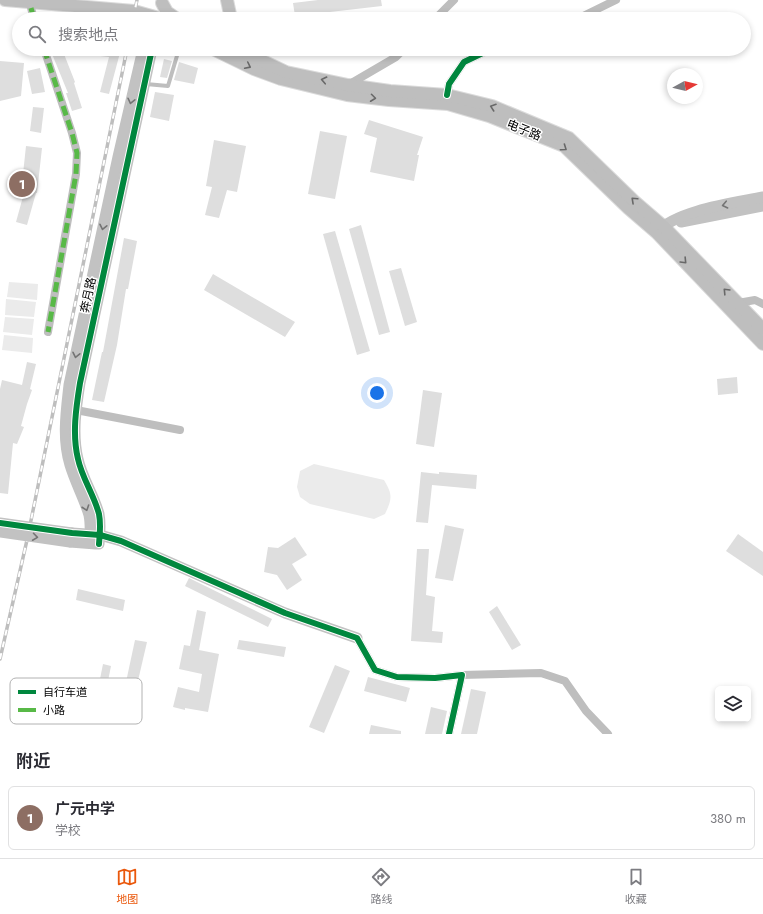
<!DOCTYPE html>
<html lang="zh">
<head>
<meta charset="utf-8">
<style>
  body { margin:0; font-family:Jost,"Noto Sans SC",sans-serif; background:#f2f2f3; color:#2b2b33 }
  .controls { position:absolute; right:12px; bottom:12px; display:grid; overflow:hidden; border-radius:6px; box-shadow:0 2px 6px #0003 }
  .controls button { width:36px; height:36px; display:grid; place-items:center; padding:0; border:0; border-bottom:1px solid #e1e1e2; background:#fff; color:#2b2b33; font:20px sans-serif }
  .compass { position:absolute; left:667px; top:68px; width:36px; height:36px; border-radius:50%; background:#fff; box-shadow:0 2px 6px #0003; rotate:82deg }
  .you { position:absolute; left:377px; top:393px; width:14px; height:14px; margin:-10px; border:3px solid #fff; border-radius:50%; background:#1a73e8; box-shadow:0 0 0 6px #1a73e833 }
  .badge { display:grid; place-items:center; width:26px; height:26px; border-radius:50%; background:#ea580c; color:#fff; font-size:13px; font-weight:700 }
  .pin { position:absolute; translate:-50% -50%; border:2px solid #fff; box-shadow:0 1px 4px #0006 }
  .list { margin:0; padding:0; list-style:none }
  h2 { display:flex; justify-content:space-between; align-items:center; height:52px; margin:0; padding:0 16px; font-size:17px }
  h2 small { font-size:13px; font-weight:400; color:#7c7c81 }
  .list li { display:grid; grid-template-columns:26px 1fr auto; gap:12px; align-items:center; box-sizing:border-box; height:64px; margin:0 8px 8px; padding:0 8px; border:1px solid #e1e1e2; border-radius:6px }
  .list b { display:block; font-size:15px; white-space:nowrap }
  .list p { margin:0; font-size:13px; white-space:nowrap; color:#7c7c81 }
  .list em { font-size:13px; font-style:normal; color:#7c7c81 }
  .icon { flex:none; width:22px; height:22px; fill:none; stroke:currentColor; stroke-width:2; stroke-linecap:round; stroke-linejoin:round }
  .map { position:relative; flex:none; width:763px; height:734px; overflow:hidden }
  .search { position:absolute; background:#fff; box-shadow:0 2px 6px #0003; left:12px; right:12px; top:12px; height:44px; display:flex; align-items:center; gap:10px; box-sizing:border-box; padding:0 14px; border-radius:22px; color:#7c7c81; font-size:15px }
  .sheet { height:124px; background:#fff }
  nav { display:flex; justify-content:space-around; align-items:center; box-sizing:border-box; height:56px; border-top:1px solid #e1e1e2; background:#fff; font-size:11px; color:#7c7c81 }
  nav a { display:grid; justify-items:center; gap:2px }
  nav .on { color:#ea580c }
  .map>svg:first-child { display:block }
  .green { fill:#ebebeb }
  .building { fill:#dedede }
  .lines { fill:none; stroke-linecap:round; stroke-linejoin:round }
  .primary-casing { stroke:#dbdbdb; stroke-width:14 }
  .lane { stroke:#bebebe; stroke-width:4 }
  .street { stroke:#bebebe; stroke-width:8 }
  .secondary { stroke:#c2c2c2; stroke-width:11 }
  .primary { stroke:#bebebe; stroke-width:12 }
  .rail-casing { stroke:#bebebe; stroke-width:3.5 }
  .rail { stroke:#fff; stroke-width:2; stroke-dasharray:6; stroke-linecap:butt }
  .secondary-bridge { stroke:#c2c2c2; stroke-width:11 }
  .quiet { stroke:#58b947; stroke-width:5; stroke-dasharray:10 5; stroke-linecap:butt }
  .cycleway-casing { stroke:#fff; stroke-width:8 }
  .cycleway { stroke:#00873e; stroke-width:6 }
  .oneway { stroke:#686868 }
  .oneway2 { stroke:#747474 }
  .labels { text-anchor:middle; stroke-width:3; stroke-linejoin:round; paint-order:stroke }
  .street-label { font-size:12px; fill:#000; stroke:#fff }
  .key { fill:#fff; stroke:#b2b2b2; stroke-width:1 }
  .key-label { font-size:11px; fill:#000 }
</style>
</head>
<body>
<div class="map">
<svg width="763" height="734" viewBox="0 0 763 734">
  <rect width="100%" height="100%" fill="#fff"/>
  <g class="green">
    <polygon points="9,282 38,284 37,300 7,297"/>
    <polygon points="6,299 36,302 34,317 5,315"/>
    <polygon points="5,317 34,319 32,335 3,332"/>
    <polygon points="4,335 33,338 32,353 2,350"/>
    <path d="M314,464L384,480C393,495 392,499 385,514L374,519L310,504L300,497L297,487L300,471Z"/>
  </g>
  <g class="building">
    <polygon points="318,0 381,0 382,6 295,16 293,3"/>
    <polygon points="50,49 62,49 75,82 74,83 82,108 72,111 66,93 68,93"/>
    <polygon points="75,49 121,49 109,94 100,92 109,57 75,53"/>
    <polygon points="164,59 172,61 167,78 160,77"/>
    <polygon points="0,61 24,63 21,96 0,101"/>
    <polygon points="179,62 198,68 194,84 174,80"/>
    <polygon points="40,68 45,92 32,94 27,71"/>
    <polygon points="155,92 174,95 169,121 150,117"/>
    <polygon points="33,107 44,108 41,133 30,131"/>
    <polygon points="369,120 423,137 417,155 419,155 414,181 370,172 377,138 364,134"/>
    <polygon points="320,131 347,136 335,199 308,194"/>
    <polygon points="214,140 246,146 237,192 227,190 219,218 205,215 212,187 206,186"/>
    <polygon points="26,146 42,148 37,193 36,193 27,225 16,222 24,193 25,174 23,174"/>
    <polygon points="361,225 390,332 379,335 349,229"/>
    <polygon points="335,231 370,351 357,355 323,234"/>
    <polygon points="124,238 137,241 128,289 126,289 117,345 104,402 92,400 102,352 103,352"/>
    <polygon points="401,268 417,322 405,326 389,271"/>
    <polygon points="213,274 295,322 285,337 204,290"/>
    <polygon points="27,362 36,364 30,389 32,390 27,404 21,426 24,427 17,444 13,443 8,494 0,493 0,389 2,380 22,385"/>
    <polygon points="737,377 738,393 718,395 717,379"/>
    <polygon points="423,390 442,393 434,447 416,444"/>
    <polygon points="421,472 439,474 439,472 477,475 476,489 432,485 428,523 416,522"/>
    <polygon points="445,525 464,529 453,581 435,578"/>
    <polygon points="738,534 763,552 763,576 726,551"/>
    <polygon points="295,537 307,555 292,564 302,580 287,590 277,575 264,572 268,547 278,548"/>
    <polygon points="417,549 429,549 426,595 435,597 432,631 443,632 442,643 411,641"/>
    <polygon points="189,578 272,619 268,627 185,586"/>
    <polygon points="78,589 125,600 123,611 76,600"/>
    <polygon points="497,606 521,645 512,650 489,612"/>
    <polygon points="197,610 206,612 199,650 219,654 208,712 185,708 185,710 173,707 178,687 199,692 202,674 179,669 184,645 190,646"/>
    <polygon points="135,640 147,642 137,685 126,682"/>
    <polygon points="239,640 286,647 284,657 237,649"/>
    <polygon points="103,664 111,666 105,696 97,694"/>
    <polygon points="335,665 350,671 324,733 309,727"/>
    <polygon points="368,677 410,688 406,702 364,691"/>
    <polygon points="471,689 486,692 477,734 461,734"/>
    <polygon points="431,707 447,711 442,734 425,734"/>
    <polygon points="371,725 401,731 401,734 369,734"/>
  </g>
  <g class="lines">
    <defs>
      <g id="primary">
        <polyline points="5,0 134,11 162,19"/>
        <polyline points="227,0 231,19"/>
        <polyline points="162,3 167,12 177,19"/>
        <polyline points="213,49 254,69 281,79 347,95 389,100 448,104 489,116 564,146 628,208 657,233 763,344"/>
        <polyline points="243,49 246,53 286,72 348,85 390,91 447,95 492,106 569,138 634,201 663,226 763,329"/>
      </g>
    </defs>
    <use href="#primary" class="primary-casing"/>
    <polyline class="lane" points="146,84 168,86 179,49"/>
    <g class="street">
      <polyline points="31,8 34,19"/>
      <polyline points="435,19 454,0"/>
      <polyline points="577,19 616,0"/>
      <polyline points="44,49 72,133 77,153 76,174 48,332"/>
      <polyline points="348,85 396,57 404,49"/>
      <polyline points="447,95 449,84 464,62 491,49"/>
      <polyline points="738,303 755,300 763,304"/>
      <polyline points="76,410 180,430"/>
      <polyline points="357,638 375,670 397,677 435,678 462,675 449,734"/>
      <polyline points="462,675 541,673 565,681 586,711 608,734"/>
    </g>
    <g class="secondary">
      <polyline points="681,222 763,206"/>
      <path d="M657,232C677,210 734,203 763,197"/>
      <polyline points="72,533 100,535 121,541 285,613 357,638"/>
      <polyline points="70,542 96,544"/>
      <path d="M90,543C90,533 91,524 89,515C84,498 75,482 70,465C62,439 66,412 69,385L118,157L143,49"/>
      <path d="M99,544C100,534 101,524 99,514C94,495 82,478 78,459C72,434 76,408 80,383L152,49"/>
    </g>
    <use href="#primary" class="primary"/>
    <defs>
      <g id="rail">
        <polyline points="133,19 137,0"/>
        <polyline points="0,659 27,540 127,49"/>
      </g>
    </defs>
    <use href="#rail" class="rail-casing"/>
    <use href="#rail" class="rail"/>
    <g class="secondary-bridge">
      <polyline points="0,523 72,533"/>
      <polyline points="0,532 70,542"/>
    </g>
    <g class="quiet">
      <polyline points="31,8 34,19"/>
      <polyline points="44,49 72,133 77,153 76,174 48,332"/>
    </g>
    <defs>
      <g id="cycleway">
        <polyline points="447,95 449,84 464,62 491,49"/>
        <polyline points="0,523 72,533 100,535 121,541 285,613 357,638 375,670 397,677 435,678 462,675 449,734"/>
        <path d="M99,544C100,534 101,524 99,514C94,495 82,478 78,459C72,434 76,408 80,383L152,49"/>
      </g>
    </defs>
    <use href="#cycleway" class="cycleway-casing"/>
    <use href="#cycleway" class="cycleway"/>
  </g>
  <defs><path id="oneway-chevron" d="M-2-3.5L2.5 0L-2 3.5" fill="none" stroke-width="1.6" stroke-linecap="round" stroke-linejoin="round"/></defs>
  <g class="oneway">
    <use href="#oneway-chevron" transform="translate(248 66) rotate(26)"/>
    <use href="#oneway-chevron" transform="translate(324 80) rotate(-168)"/>
    <use href="#oneway-chevron" transform="translate(373 98) rotate(7)"/>
    <use href="#oneway-chevron" transform="translate(493 107) rotate(-161)"/>
    <use href="#oneway-chevron" transform="translate(564 148) rotate(35)"/>
    <use href="#oneway-chevron" transform="translate(634 200) rotate(-137)"/>
    <use href="#oneway-chevron" transform="translate(684 261) rotate(46)"/>
    <use href="#oneway-chevron" transform="translate(726 291) rotate(-134)"/>
  </g>
  <g class="oneway2">
    <use href="#oneway-chevron" transform="translate(131 101) rotate(103)"/>
    <use href="#oneway-chevron" transform="translate(725 205) rotate(168)"/>
    <use href="#oneway-chevron" transform="translate(103 227) rotate(102)"/>
    <use href="#oneway-chevron" transform="translate(76 355) rotate(102)"/>
    <use href="#oneway-chevron" transform="translate(86 508) rotate(71)"/>
    <use href="#oneway-chevron" transform="translate(35 537) rotate(8)"/>
  </g>
  <g class="labels">
    <g class="street-label">
      <text transform="translate(524 130) rotate(22)" y="4">电子路</text>
      <text transform="translate(88 295) rotate(-78)" y="4">奔月路</text>
    </g>
  </g>
  <rect x="10" y="678" width="132" height="46" rx="6" class="key"/>
  <rect x="18" y="690" width="18" height="4" fill="#00873e"/>
  <rect x="18" y="708" width="18" height="4" fill="#58b947"/>
  <g class="key-label">
    <text x="43" y="696">自行车道</text>
    <text x="43" y="714">小路</text>
  </g>
</svg>
<div class="controls">
<button><svg class="icon" aria-label="layers" viewBox="0 0 24 24"><path d="M12 4l9 5-9 5-9-5zM3 14l9 5 9-5"/></svg></button>
</div>
<svg class="compass" viewBox="-18 -18 36 36"><path d="M0-13l5 13h-10z" fill="#e53935"/><path d="M0 13l5-13h-10z" fill="#7c7c81"/></svg>
<div class="you"></div>
<div class="pin badge" style="left:22px;top:184px;background:#8d6e63">1</div>
<div class="search"><svg class="icon" aria-label="search" viewBox="0 0 24 24"><circle cx="10" cy="10" r="6"/><path d="M15 15l6 6"/></svg>搜索地点</div>
</div>
<section class="sheet">
<h2>附近<small></small></h2>
<ul class="list">
<li><span class="badge" style="background:#8d6e63">1</span><div><b>广元中学</b><p>学校</p></div><em>380 m</em></li>
</ul>
</section>
<nav>
<a class="on"><svg class="icon" aria-label="map" viewBox="0 0 24 24"><path d="M3 6l6-2 6 2 6-2v14l-6 2-6-2-6 2zM9 4v14M15 6v14"/></svg>地图</a>
<a><svg class="icon" aria-label="directions" viewBox="0 0 24 24"><path d="M12 3l9 9-9 9-9-9zM9 14v-3h6M13 9l2 2-2 2"/></svg>路线</a>
<a><svg class="icon" aria-label="saved" viewBox="0 0 24 24"><path d="M7 4h10v16l-5-4-5 4z"/></svg>收藏</a>
</nav>
</body>
</html>
